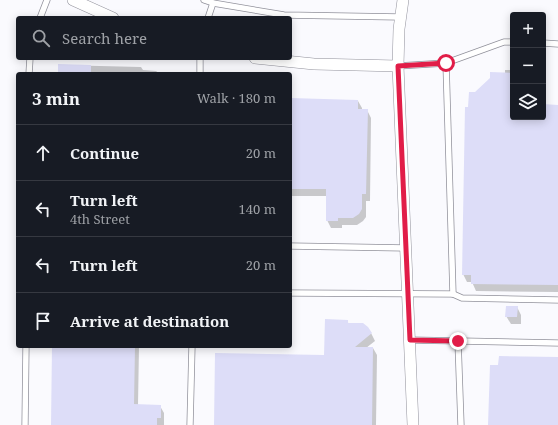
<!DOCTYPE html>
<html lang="en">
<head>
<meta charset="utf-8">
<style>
  body { margin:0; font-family:"Noto Serif",serif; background:#242831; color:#f1f3f6 }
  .controls { position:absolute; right:12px; top:12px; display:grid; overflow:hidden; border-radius:4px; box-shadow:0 2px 10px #0003 }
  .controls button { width:36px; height:36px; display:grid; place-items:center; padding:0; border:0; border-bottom:1px solid #363941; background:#171b24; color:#f1f3f6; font:20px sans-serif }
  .stop { position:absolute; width:12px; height:12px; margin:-9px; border:3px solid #e11d48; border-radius:50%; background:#fff }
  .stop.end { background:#e11d48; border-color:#fff; box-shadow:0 1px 4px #0008 }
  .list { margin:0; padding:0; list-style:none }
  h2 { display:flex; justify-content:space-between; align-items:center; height:52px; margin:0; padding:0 16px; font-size:17px }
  h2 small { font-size:13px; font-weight:400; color:#9ea1a6 }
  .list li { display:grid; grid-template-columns:26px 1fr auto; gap:12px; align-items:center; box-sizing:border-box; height:56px; padding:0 16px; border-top:1px solid #363941 }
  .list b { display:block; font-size:15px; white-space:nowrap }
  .list p { margin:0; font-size:13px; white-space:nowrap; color:#9ea1a6 }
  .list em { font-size:13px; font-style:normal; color:#9ea1a6 }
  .icon { flex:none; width:22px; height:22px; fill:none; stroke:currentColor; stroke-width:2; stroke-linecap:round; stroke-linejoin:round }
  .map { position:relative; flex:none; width:558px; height:425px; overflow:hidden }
  .search { position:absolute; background:#171b24; box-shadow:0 2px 10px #0003; left:16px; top:16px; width:276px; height:44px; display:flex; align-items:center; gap:10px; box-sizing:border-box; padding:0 14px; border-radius:4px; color:#9ea1a6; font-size:15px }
  .panel { position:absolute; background:#171b24; box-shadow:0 2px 10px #0003; left:16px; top:72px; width:276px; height:276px; border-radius:4px }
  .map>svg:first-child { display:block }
  .shadow { fill:#0003 }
  .building { fill:#ddddf8 }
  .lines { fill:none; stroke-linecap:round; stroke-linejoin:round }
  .lane-casing { stroke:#91919b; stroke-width:7 }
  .street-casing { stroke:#91919b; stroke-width:12 }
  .lane { stroke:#fff; stroke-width:5.5 }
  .street { stroke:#fff; stroke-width:11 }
  .route { stroke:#e11d48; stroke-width:5 }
</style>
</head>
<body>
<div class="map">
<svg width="558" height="425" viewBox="0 0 558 425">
  <rect width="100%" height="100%" fill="#fafafe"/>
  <g class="shadow">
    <polygon points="59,65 141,67 143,70 156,71 160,74 59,74"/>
    <polygon points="505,70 513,70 513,117 543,117 543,106 558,106 558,292 476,291 472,282 467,282 463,274 469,108 475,94 505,73"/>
    <polygon points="290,99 358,101 362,108 362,110 367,110 371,118 370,201 366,201 366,217 363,221 357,225 342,225 342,228 331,228 327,220 327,196 290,196"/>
    <polygon points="517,307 521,315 521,324 511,324 506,316"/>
    <polygon points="347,321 349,324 371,333 375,341 366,348 373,348 377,355 376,425 215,425 325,356"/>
    <polygon points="53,346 139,346 138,405 160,406 164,413 164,425 52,425"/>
  </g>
  <g class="building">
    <polygon points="58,64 91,65 91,74 58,74"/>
    <polygon points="490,72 513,73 513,117 543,117 543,104 558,105 558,285 471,284 471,275 462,275 465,107 468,107 469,92 475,92 490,78"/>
    <polygon points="290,98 358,100 358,109 368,109 366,194 362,194 362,209 359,214 353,218 338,218 338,221 326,221 326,189 290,189"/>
    <polygon points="506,306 518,306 517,317 505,317"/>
    <polygon points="325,319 348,320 348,323 363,323 368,327 372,333 355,347 373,347 372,425 214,425 215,353 324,355"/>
    <polygon points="52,346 135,346 134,404 161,405 161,418 157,418 157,425 51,425"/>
    <polygon points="499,356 558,357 558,425 488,425 490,365 498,365"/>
  </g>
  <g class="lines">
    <defs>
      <g id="lane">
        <polyline points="204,0 213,3 284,15 400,17"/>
        <polyline points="40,18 47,0"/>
        <polyline points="208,18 213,3"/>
        <polyline points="543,43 558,44"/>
        <polyline points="446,63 453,294"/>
        <polyline points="398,66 446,63 504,42 513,42"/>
        <polyline points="29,74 30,58"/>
        <polyline points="200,74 200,58"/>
        <polyline points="290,246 406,248"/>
        <polyline points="290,293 453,294 462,298 558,300"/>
        <polyline points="410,340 558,343"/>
        <polyline points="458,341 461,425"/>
        <polyline points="25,425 26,346"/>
        <polyline points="190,425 192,346"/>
      </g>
      <g id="street">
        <polyline points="73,0 113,18"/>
        <polyline points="403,0 399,29 398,66 413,425"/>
        <polyline points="255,58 314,64 398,66"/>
      </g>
    </defs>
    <use href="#lane" class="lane-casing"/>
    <use href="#street" class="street-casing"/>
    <use href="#lane" class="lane"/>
    <use href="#street" class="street"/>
  </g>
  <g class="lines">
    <polyline class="route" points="446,63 398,66 410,340 458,341"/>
  </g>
</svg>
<div class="controls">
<button>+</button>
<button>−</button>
<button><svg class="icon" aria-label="layers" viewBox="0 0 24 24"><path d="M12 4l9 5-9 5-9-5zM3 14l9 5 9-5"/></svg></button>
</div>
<div class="stop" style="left:446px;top:63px"></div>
<div class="stop end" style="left:458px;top:341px"></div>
<div class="search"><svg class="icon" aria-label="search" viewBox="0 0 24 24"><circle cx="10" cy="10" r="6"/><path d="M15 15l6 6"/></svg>Search here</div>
<section class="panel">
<h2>3 min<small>Walk · 180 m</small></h2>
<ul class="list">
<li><svg class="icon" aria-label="ahead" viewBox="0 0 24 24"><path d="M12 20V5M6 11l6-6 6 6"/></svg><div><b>Continue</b></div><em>20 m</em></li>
<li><svg class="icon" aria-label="left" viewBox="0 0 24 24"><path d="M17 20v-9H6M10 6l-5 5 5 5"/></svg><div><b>Turn left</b><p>4th Street</p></div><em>140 m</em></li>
<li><svg class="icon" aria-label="left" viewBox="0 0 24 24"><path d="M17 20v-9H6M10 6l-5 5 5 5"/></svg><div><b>Turn left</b></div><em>20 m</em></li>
<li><svg class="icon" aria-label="arrive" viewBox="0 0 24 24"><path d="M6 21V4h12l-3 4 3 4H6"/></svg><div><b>Arrive at destination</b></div></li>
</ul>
</section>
</div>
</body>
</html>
